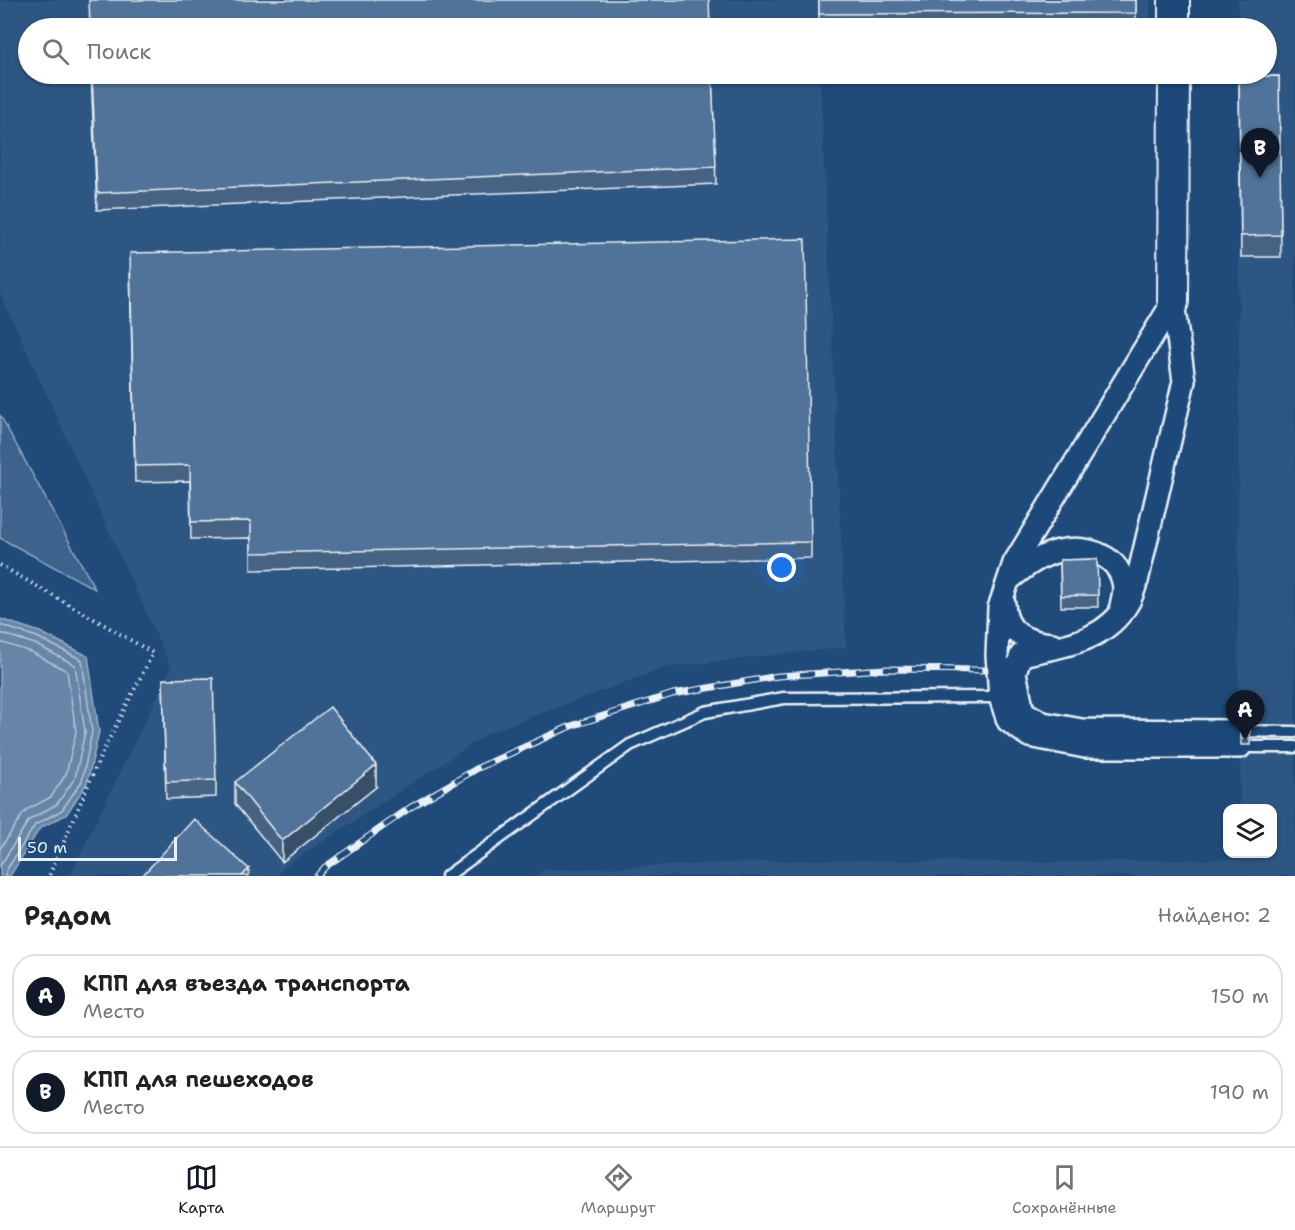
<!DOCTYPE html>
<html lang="ru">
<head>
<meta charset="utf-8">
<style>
  body { margin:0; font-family:"Shantell Sans",sans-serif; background:#f6f6f6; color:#202124 }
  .controls { position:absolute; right:18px; bottom:18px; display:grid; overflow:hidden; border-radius:12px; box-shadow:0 2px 4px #0004 }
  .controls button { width:54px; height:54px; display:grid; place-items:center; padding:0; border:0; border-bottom:2px solid #e0e0e0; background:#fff; color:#202124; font:30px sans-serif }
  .scale { position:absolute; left:18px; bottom:15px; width:159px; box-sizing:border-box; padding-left:6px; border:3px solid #e8f1f8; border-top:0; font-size:16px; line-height:21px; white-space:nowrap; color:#e8f1f8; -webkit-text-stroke:4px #1f4a7a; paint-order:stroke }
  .you { position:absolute; left:782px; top:568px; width:21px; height:21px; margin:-15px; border:4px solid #fff; border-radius:50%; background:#1a73e8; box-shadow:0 0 0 9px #1a73e833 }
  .badge { display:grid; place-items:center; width:39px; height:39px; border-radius:50%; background:#111827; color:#fff; font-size:20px; font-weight:700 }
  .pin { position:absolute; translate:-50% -50px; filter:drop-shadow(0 2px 3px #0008) }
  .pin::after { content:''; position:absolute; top:32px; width:21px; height:18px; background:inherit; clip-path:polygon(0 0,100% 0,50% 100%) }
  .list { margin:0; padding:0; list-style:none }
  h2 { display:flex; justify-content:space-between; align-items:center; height:78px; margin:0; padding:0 24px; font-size:26px }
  h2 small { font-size:20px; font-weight:400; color:#757577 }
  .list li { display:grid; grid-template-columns:39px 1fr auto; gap:18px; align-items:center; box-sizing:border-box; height:84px; margin:0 12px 12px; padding:0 12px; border:2px solid #e0e0e0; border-radius:24px }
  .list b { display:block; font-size:22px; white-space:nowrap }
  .list p { margin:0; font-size:20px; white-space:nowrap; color:#757577 }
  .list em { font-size:20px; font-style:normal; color:#757577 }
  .icon { flex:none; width:33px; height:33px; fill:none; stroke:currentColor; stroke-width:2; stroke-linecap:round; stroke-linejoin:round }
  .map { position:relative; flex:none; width:1295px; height:876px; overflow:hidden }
  .search { position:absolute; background:#fff; box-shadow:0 2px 4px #0004; left:18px; right:18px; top:18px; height:66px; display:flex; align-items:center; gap:15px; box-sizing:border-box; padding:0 21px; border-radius:33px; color:#757577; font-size:22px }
  .sheet { height:270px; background:#fff }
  nav { display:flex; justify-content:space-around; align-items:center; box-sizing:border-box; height:84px; border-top:2px solid #e0e0e0; background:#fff; font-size:16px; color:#757577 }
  nav a { display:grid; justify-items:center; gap:3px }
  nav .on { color:#111827 }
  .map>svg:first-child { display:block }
  .built { fill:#2e5683 }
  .green { fill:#3c628c; stroke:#92aac2; stroke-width:1.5 }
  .water { fill:#6685a7; stroke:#9ab0c7; stroke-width:1.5 }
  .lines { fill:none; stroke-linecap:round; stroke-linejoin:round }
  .shore { stroke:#b4c6d8; stroke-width:1.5 }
  .lane-casing { stroke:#e8f1f8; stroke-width:15 }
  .street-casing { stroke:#e8f1f8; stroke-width:26 }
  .secondary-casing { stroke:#e8f1f8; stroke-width:34 }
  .path { stroke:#e8f1f8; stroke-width:4; stroke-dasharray:1.5 4.5; stroke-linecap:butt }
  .lane { stroke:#1f4a7a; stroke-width:10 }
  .street { stroke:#1f4a7a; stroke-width:21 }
  .secondary { stroke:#1f4a7a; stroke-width:30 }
  .rail-casing { stroke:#e8f1f8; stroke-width:7 }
  .rail { stroke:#1f4a7a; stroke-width:4.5; stroke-dasharray:14; stroke-linecap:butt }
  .wall { fill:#466384; stroke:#e8f1f8; stroke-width:1.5 }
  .shaded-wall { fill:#39506b; stroke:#e8f1f8; stroke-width:1.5 }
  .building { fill:#517399; stroke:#e8f1f8; stroke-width:1.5 }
</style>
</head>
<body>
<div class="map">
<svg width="1295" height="876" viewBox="0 0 1295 876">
  <rect width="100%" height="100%" fill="#1f4a7a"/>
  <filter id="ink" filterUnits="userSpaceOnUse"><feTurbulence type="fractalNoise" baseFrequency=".0167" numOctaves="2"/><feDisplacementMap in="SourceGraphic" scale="12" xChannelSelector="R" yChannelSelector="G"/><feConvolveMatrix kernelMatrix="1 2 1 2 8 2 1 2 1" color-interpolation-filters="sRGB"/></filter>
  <g filter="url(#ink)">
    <g class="built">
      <polygon points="0,0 1150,0 1150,28 28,28 28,74 820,74 846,647 667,667 490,732 284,867 276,876 70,876 171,667 0,293"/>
      <polygon points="1238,0 1295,0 1295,876 535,876 543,870 810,860 1052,862 1239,859 1240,854 1272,854 1272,808 1240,808 1238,621 1239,357 1238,74 1266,74 1266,28 1238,28"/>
    </g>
    <polygon class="green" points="0,415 95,589 0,538"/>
    <polygon class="water" points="0,619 40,632 88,656 99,732 87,783 66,815 40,828 10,876 0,876"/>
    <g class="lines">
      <g class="shore">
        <polyline points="0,625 37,637 82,660 92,732 82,781 62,810 35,825 6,871 5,876"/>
        <polyline points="0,633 35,644 75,665 85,732 75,778 57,804 29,820 0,866"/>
        <polyline points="0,642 31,652 67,671 76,732 66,774 51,797 28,809 23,814 0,849"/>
      </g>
      <defs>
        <g id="lane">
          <polyline points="1240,731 1295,732"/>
          <polyline points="1240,747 1295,747"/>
          <polyline points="447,876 630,745 705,712 784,698 1000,697"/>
        </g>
        <g id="street">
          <path d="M1173,302L1184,381L1137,581C1134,588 1132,597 1128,603C1104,643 1062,646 1021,655L1015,672L1023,712L1043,723L1082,730L1240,731"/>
          <polyline points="1173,302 1014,563 999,608 997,655 1000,697 1008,721 1029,736 1085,747 1240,747"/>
          <path d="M1010,579C1024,567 1041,555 1059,551C1087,545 1121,555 1124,588C1124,593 1122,601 1121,606"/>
          <path d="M1004,604C1005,633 1026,642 1052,644"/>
        </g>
        <g id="secondary">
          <polyline points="1174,28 1174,0"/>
          <polyline points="1173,302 1174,74"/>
        </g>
      </defs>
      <use href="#lane" class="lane-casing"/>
      <use href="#street" class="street-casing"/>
      <use href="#secondary" class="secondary-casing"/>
      <polyline class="path" points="0,565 153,653 102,753 49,876"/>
      <use href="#lane" class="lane"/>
      <use href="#street" class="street"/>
      <use href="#secondary" class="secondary"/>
      <defs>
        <polyline id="rail" points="317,876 325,867 411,807 478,768 571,726 673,694 778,676 885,669 985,670"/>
      </defs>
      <use href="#rail" class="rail-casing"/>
      <use href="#rail" class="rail"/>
    </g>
    <g class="wall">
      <rect x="819" y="0" width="317" height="28"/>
      <polygon points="91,74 712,74 716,184 97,210"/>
      <polygon points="1279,76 1281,257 1241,257 1239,77"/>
      <polygon points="130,270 811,542 811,558 251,570 251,538 191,539 190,481 135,482"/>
      <polygon points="1097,559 1098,607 1061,607 1060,560"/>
      <polygon points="163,679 216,780 216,797 166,799"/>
      <rect x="1241" y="729" width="9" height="16"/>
      <polygon points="235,782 376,787 282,862 235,804"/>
    </g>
    <g class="shaded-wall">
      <polygon points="376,765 376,787 282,862 282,841"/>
      <polygon points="249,869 249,876 242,876"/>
    </g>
    <g class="building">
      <polygon points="89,0 709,0 710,28 90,28"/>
      <polygon points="819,0 1136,0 1136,13 819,14"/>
      <polygon points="92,74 712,74 716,167 97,193"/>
      <polygon points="1279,76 1281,235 1241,236 1239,77"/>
      <polygon points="805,239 811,542 251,553 251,521 191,522 190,465 135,466 130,253"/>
      <polygon points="1097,559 1098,595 1061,596 1060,560"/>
      <polygon points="213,678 216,780 166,782 163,679"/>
      <polygon points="330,707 376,765 282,841 235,782"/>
      <rect x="1241" y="729" width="9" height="10"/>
      <polygon points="194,819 249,869 242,876 142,876"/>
    </g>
  </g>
</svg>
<div class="controls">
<button><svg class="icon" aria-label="layers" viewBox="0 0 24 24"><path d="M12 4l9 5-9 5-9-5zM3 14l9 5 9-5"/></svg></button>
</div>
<div class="scale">50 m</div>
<div class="you"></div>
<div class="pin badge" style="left:1245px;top:740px">A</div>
<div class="pin badge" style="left:1260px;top:178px">B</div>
<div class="search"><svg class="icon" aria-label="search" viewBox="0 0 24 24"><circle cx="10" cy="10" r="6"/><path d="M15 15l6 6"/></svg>Поиск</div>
</div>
<section class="sheet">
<h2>Рядом<small>Найдено: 2</small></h2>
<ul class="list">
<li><span class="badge">A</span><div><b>КПП для въезда транспорта</b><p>Место</p></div><em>150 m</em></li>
<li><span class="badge">B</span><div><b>КПП для пешеходов</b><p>Место</p></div><em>190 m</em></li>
</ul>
</section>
<nav>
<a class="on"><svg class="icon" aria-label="map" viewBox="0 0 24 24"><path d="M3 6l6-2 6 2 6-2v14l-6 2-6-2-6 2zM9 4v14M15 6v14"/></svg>Карта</a>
<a><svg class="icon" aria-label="directions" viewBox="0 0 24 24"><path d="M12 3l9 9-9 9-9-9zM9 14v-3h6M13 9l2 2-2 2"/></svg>Маршрут</a>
<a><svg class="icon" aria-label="saved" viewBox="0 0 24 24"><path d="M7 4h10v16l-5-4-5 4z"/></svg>Сохранённые</a>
</nav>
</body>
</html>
